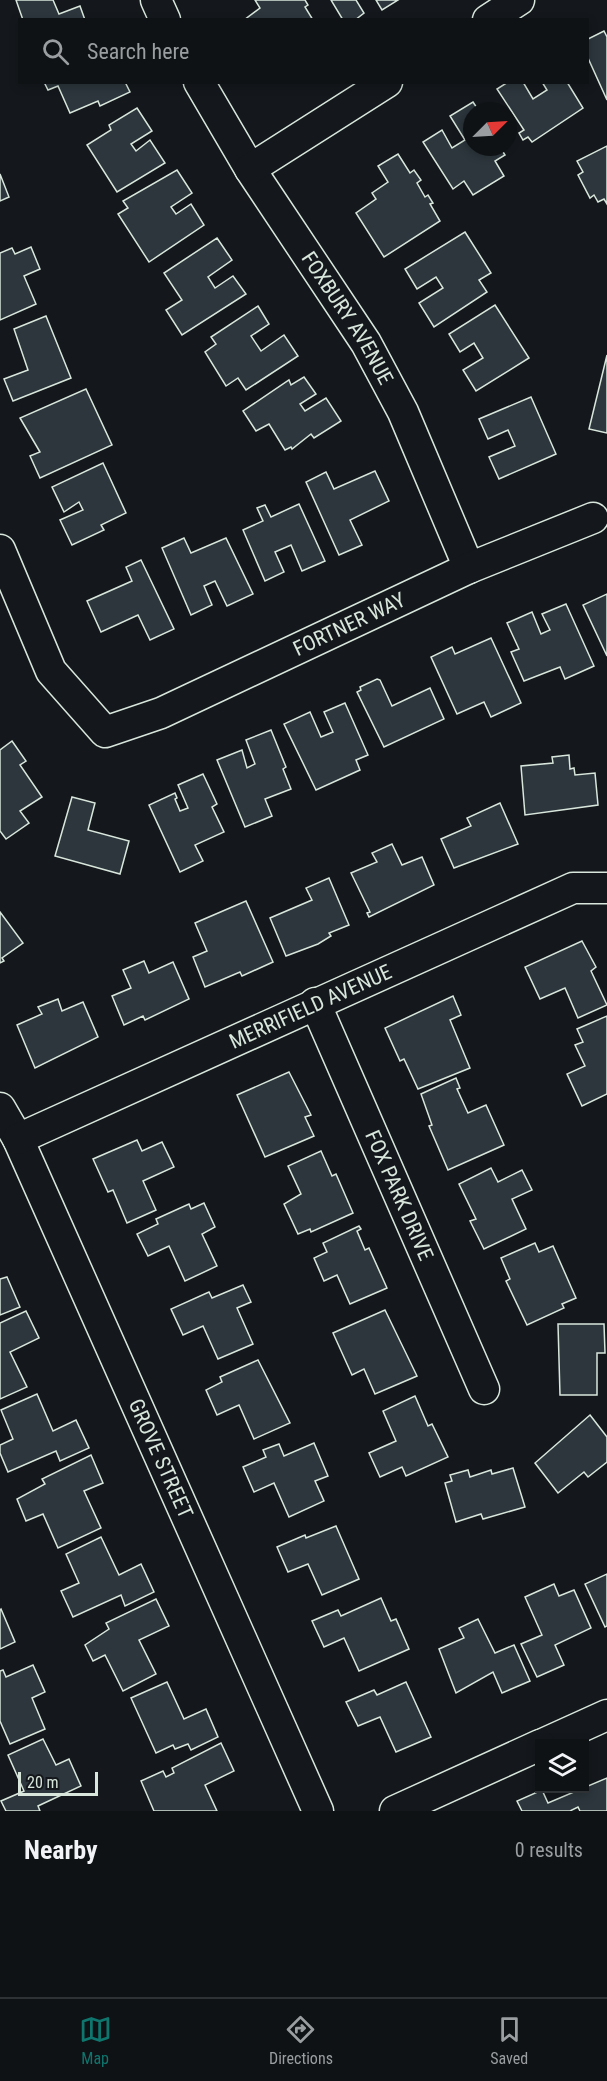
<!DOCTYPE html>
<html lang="en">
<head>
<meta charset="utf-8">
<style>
  body { margin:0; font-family:"Roboto Condensed",sans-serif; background:#1d2022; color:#f1f3f6 }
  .controls { position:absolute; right:18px; bottom:18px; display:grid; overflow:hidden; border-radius:0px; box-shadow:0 3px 9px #0003 }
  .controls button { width:54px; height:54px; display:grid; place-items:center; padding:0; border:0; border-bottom:2px solid #2f3234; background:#0f1215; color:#f1f3f6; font:30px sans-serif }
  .compass { position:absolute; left:463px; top:102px; width:54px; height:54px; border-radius:50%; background:#0f1215; box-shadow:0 3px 9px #0003; rotate:66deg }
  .scale { position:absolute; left:18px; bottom:15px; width:80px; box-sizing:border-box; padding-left:6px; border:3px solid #d8e6dc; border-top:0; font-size:16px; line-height:21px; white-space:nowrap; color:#d8e6dc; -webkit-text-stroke:4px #14181c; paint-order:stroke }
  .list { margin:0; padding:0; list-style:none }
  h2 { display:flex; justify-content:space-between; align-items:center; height:78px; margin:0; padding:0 24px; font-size:26px }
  h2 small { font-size:20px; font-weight:400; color:#9b9ea0 }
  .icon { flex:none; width:33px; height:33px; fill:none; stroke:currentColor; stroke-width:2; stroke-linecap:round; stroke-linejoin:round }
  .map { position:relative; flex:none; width:607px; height:1811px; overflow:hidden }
  .search { position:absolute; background:#0f1215; box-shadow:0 3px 9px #0003; left:18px; right:18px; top:18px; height:66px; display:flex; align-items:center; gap:15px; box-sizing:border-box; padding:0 21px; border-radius:0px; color:#9b9ea0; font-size:22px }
  .sheet { height:186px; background:#0f1215 }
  nav { display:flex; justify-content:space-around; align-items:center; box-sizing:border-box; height:84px; border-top:2px solid #2f3234; background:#0f1215; font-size:16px; color:#9b9ea0 }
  nav a { display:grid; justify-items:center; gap:3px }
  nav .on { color:#0f766e }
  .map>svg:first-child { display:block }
  .building { fill:#2c363c; stroke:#d8e6dc; stroke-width:1.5 }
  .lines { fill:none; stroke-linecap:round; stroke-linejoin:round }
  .minor-casing { stroke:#d8e6dc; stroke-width:33 }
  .minor { stroke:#14181c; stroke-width:30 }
  .labels { text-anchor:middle; stroke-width:4.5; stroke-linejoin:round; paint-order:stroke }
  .street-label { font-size:21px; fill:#d8e6dc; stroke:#14181c }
</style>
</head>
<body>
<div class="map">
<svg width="607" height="1811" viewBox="0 0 607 1811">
  <rect width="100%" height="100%" fill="#14181c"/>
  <g class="building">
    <polygon points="16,0 53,0 59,14 80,6 85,20 23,20"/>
    <polygon points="255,0 305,0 308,5 305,7 313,20 244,20 260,8"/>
    <polygon points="331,0 356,0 364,13 355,20 343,20"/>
    <polygon points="376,0 398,0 382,10"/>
    <polygon points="604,31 607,37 607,100 588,58 588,39"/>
    <polygon points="44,82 125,82 130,92 100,106 98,101 70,113 58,86 48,90"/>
    <polygon points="508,82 523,82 533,99 547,90 542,82 567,82 583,108 532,142 528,137 523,140 519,133 524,130 497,89"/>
    <polygon points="473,102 479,111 472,111 472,147 500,147 505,155 495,161 504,176 473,195 464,181 453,189 423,142 442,130 452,148 465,140 450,116"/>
    <polygon points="137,108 152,131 131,144 136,151 150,140 165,163 117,192 87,145 111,130 109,125"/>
    <polygon points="607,146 607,204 604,199 598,202 594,195 590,198 578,175 583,172 577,161"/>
    <polygon points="398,154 410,173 414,170 421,180 417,183 425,197 428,195 433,203 430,204 440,221 384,257 356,213 376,199 372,193 388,182 378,166"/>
    <polygon points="177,170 192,193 171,207 176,214 191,204 204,225 149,262 118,214 128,208 123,201"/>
    <polygon points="0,174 9,197 0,201"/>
    <polygon points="465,232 491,273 479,280 487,292 434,327 419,303 443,288 436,277 417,289 405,269"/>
    <polygon points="217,238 232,260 208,277 215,288 233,276 246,294 182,335 166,310 182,300 164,273"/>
    <polygon points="31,247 40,269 24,276 36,304 0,320 0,253 12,248 15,254"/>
    <polygon points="495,305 529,358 476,391 463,370 483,358 474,343 460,352 449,334"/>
    <polygon points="258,306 269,324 251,336 261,351 284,335 298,356 246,390 238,378 226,386 205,352 216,344 211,337"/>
    <polygon points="46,316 71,378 13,401 4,379 28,370 14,329"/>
    <polygon points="607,355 607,433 589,429"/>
    <polygon points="304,377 316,394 300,404 305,411 326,398 341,421 314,438 311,434 292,449 291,447 285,450 269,424 256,431 243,411 289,380 291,385"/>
    <polygon points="86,389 112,445 40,478 30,456 40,452 20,418"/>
    <polygon points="531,397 556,454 499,479 489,457 515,446 508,430 488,439 479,419"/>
    <polygon points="103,463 126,513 101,525 104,530 72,545 60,520 83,510 79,502 64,512 52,487"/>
    <polygon points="375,471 389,501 350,520 362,545 339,555 306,482 326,472 334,489"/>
    <polygon points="299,504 325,561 302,571 291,545 275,552 284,572 265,581 243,530 263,521 257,508 265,505 271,517"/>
    <polygon points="184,538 191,553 226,538 253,594 227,606 215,581 204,586 212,605 191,615 162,548"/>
    <polygon points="141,560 174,629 150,640 138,615 101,632 87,601 132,581 126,567"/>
    <polygon points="607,594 607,656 583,605"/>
    <polygon points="566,604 594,666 565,679 560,667 524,681 511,652 519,649 507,623 532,612 541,634 550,630 542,614"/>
    <polygon points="491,638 521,703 491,717 484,702 457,714 431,657 452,647 455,654"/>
    <polygon points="377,679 380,680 392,706 430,688 444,719 384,747 357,692 361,690 360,687"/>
    <polygon points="345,703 368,755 356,760 360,770 316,790 284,724 310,712 321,737 333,732 324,712"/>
    <polygon points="271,730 286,767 283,769 291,789 265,799 272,816 245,827 217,760 242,750 247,768 255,764 246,740"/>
    <polygon points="12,741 26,761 20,765 42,797 20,811 29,823 6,839 0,831 0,750"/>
    <polygon points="569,755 570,769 574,768 575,775 595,773 598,805 525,815 521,766 553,763 552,757"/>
    <polygon points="203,774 217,804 212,807 224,832 195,845 203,861 180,872 149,805 175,793 177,798 175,799 180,811 188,808 178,785"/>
    <polygon points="72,797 95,803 88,830 129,841 120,874 55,856"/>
    <polygon points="500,803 518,844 454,868 441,839 471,826 467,818"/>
    <polygon points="392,844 402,865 422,857 434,885 369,917 367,913 370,912 351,873 377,862 372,853"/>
    <polygon points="329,878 349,925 329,933 331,936 318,944 286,956 270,918 312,900 306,888"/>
    <polygon points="246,901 273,962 242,976 240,972 205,987 193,957 207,951 195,923"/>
    <polygon points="0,912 23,943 2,958 4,961 0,963"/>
    <polygon points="582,941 596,967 591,971 607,1005 578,1018 565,988 540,999 525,967"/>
    <polygon points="144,961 149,973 173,962 189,999 145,1020 143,1016 124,1025 112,996 131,988 123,970"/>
    <polygon points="453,996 461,1015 450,1020 470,1068 418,1089 404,1059 400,1061 385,1028"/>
    <polygon points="58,999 62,1011 83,1002 98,1037 35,1068 17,1025 42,1014 38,1007"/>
    <polygon points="607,1016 607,1094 582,1106 567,1074 585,1066 575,1045 583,1042 577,1029"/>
    <polygon points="289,1072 311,1115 305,1117 314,1136 265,1157 237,1095"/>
    <polygon points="456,1078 460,1088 457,1089 468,1113 486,1105 504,1145 448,1170 429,1126 432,1125 421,1094"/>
    <polygon points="137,1140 142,1151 162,1142 174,1167 143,1181 156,1210 127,1223 113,1190 108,1192 93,1159"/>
    <polygon points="321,1151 332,1176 336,1174 353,1213 311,1232 310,1229 298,1234 284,1204 301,1194 288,1166"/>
    <polygon points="491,1168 498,1182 522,1170 532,1190 512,1199 526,1229 484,1249 470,1221 476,1219 459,1184"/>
    <polygon points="204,1203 215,1227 202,1234 217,1266 185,1281 169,1246 148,1256 137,1234 158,1224 156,1219 189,1204 191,1209"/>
    <polygon points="359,1226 361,1229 357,1231 365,1250 369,1248 387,1288 350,1304 337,1275 324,1281 314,1258 327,1252 323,1243"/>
    <polygon points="535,1243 539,1252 553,1246 576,1298 562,1304 564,1308 527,1325 506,1281 510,1279 501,1258"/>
    <polygon points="7,1277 20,1307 0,1315 0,1279"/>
    <polygon points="243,1285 251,1302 237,1308 253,1344 218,1359 203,1326 183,1335 171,1309 209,1292 212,1298"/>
    <polygon points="385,1310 417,1376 375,1394 364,1369 352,1375 333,1333"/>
    <polygon points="26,1311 39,1338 10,1352 27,1387 0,1399 0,1323"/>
    <polygon points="558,1324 604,1324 605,1353 597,1353 597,1395 560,1395"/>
    <polygon points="258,1360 290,1423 254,1439 239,1405 217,1415 206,1390 222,1382 220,1377"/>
    <polygon points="37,1394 53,1431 76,1420 89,1448 60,1461 56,1451 8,1472 0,1453 0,1445 13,1439 1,1410"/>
    <polygon points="415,1396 428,1426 432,1424 448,1457 406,1476 402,1467 380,1477 369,1453 396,1441 383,1411"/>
    <polygon points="590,1415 607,1437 607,1462 588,1477 584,1472 558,1493 535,1463"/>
    <polygon points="314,1443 328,1476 315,1481 324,1501 289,1517 274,1483 254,1492 243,1467 266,1457 263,1450 279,1444 284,1456"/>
    <polygon points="91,1455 103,1483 84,1491 101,1528 58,1548 43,1514 26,1521 17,1499 45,1484 42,1479"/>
    <polygon points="513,1468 525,1507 483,1519 481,1514 456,1522 445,1483 452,1481 450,1475 468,1470 470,1477 491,1470 492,1474"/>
    <polygon points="336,1526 359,1579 322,1595 308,1564 288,1572 277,1547 305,1535 306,1538"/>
    <polygon points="101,1537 119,1575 141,1564 154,1592 125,1606 121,1595 73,1617 61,1591 79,1583 66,1554"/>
    <polygon points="607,1574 607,1626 605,1627 585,1584"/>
    <polygon points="554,1584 559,1596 574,1590 591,1628 555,1645 564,1665 537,1677 521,1644 542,1635 525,1597"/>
    <polygon points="381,1598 391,1621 396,1619 409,1649 359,1671 344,1638 324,1647 312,1621 338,1610 341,1616"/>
    <polygon points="156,1599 169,1626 139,1640 156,1674 123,1691 105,1655 93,1661 85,1645 109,1629 106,1623"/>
    <polygon points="1,1609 15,1642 0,1649 0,1610"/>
    <polygon points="478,1619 495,1653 514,1645 530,1681 502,1693 493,1672 456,1693 439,1649 464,1638 459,1628"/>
    <polygon points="33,1665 45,1692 32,1698 45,1729 10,1744 0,1721 0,1671 3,1670 6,1677"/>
    <polygon points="167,1682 184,1719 206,1709 218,1737 191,1750 188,1744 175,1749 173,1745 156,1753 131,1698"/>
    <polygon points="406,1682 431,1737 396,1752 380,1717 358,1726 346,1702 374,1690 377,1695"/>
    <polygon points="43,1739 56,1765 69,1759 81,1786 38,1806 40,1811 6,1811 1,1801 24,1791 8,1755"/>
    <polygon points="221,1743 234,1771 205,1785 217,1811 154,1811 141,1781 163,1771 166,1777 174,1773 172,1768"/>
    <polygon points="607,1778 607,1811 580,1811 578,1807 570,1811 522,1811 517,1801 542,1790 548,1803"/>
  </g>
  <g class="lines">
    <defs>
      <g id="minor">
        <polyline points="156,0 165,20"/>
        <polyline points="488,20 519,0"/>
        <path id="s1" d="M199,82L250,169L366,343L403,412L469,568"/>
        <polyline points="250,169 387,82"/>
        <path id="s2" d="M0,550L51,671L105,732L161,713L469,568L593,518"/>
        <path id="s3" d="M315,1003L484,1389"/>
        <path id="s4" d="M0,1108L18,1139L318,1811"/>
        <path id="s5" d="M18,1139L573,888H607"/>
        <polyline points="543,1744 607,1715"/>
        <polyline points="395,1811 540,1745"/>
      </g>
    </defs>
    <use href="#minor" class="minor-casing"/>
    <use href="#minor" class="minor"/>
  </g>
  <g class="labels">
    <g class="street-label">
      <text dy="7" stroke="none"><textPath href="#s1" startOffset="279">FOXBURY AVENUE</textPath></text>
      <text dy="7" stroke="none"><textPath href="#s2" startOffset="480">FORTNER WAY</textPath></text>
      <text dy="7" stroke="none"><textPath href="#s5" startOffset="321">MERRIFIELD AVENUE</textPath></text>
      <text dy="7" stroke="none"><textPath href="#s3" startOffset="210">FOX PARK DRIVE</textPath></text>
      <text dy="7" stroke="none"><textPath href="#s4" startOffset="386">GROVE STREET</textPath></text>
    </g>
  </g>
</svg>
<div class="controls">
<button><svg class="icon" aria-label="layers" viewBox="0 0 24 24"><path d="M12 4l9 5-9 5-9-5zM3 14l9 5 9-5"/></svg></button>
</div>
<svg class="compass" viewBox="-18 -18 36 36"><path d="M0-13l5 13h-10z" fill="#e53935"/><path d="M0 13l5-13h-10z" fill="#9b9ea0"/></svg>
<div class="scale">20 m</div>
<div class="search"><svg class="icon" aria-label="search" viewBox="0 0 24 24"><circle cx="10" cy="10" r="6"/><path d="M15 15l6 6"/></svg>Search here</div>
</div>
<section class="sheet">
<h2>Nearby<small>0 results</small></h2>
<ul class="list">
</ul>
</section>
<nav>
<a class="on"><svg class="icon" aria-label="map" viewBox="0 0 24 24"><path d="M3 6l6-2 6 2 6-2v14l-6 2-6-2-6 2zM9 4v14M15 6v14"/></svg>Map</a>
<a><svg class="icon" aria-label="directions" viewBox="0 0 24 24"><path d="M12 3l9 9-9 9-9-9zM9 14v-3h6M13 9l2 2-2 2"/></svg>Directions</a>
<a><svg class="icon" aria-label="saved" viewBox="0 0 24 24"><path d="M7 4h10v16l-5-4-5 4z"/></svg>Saved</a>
</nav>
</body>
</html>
